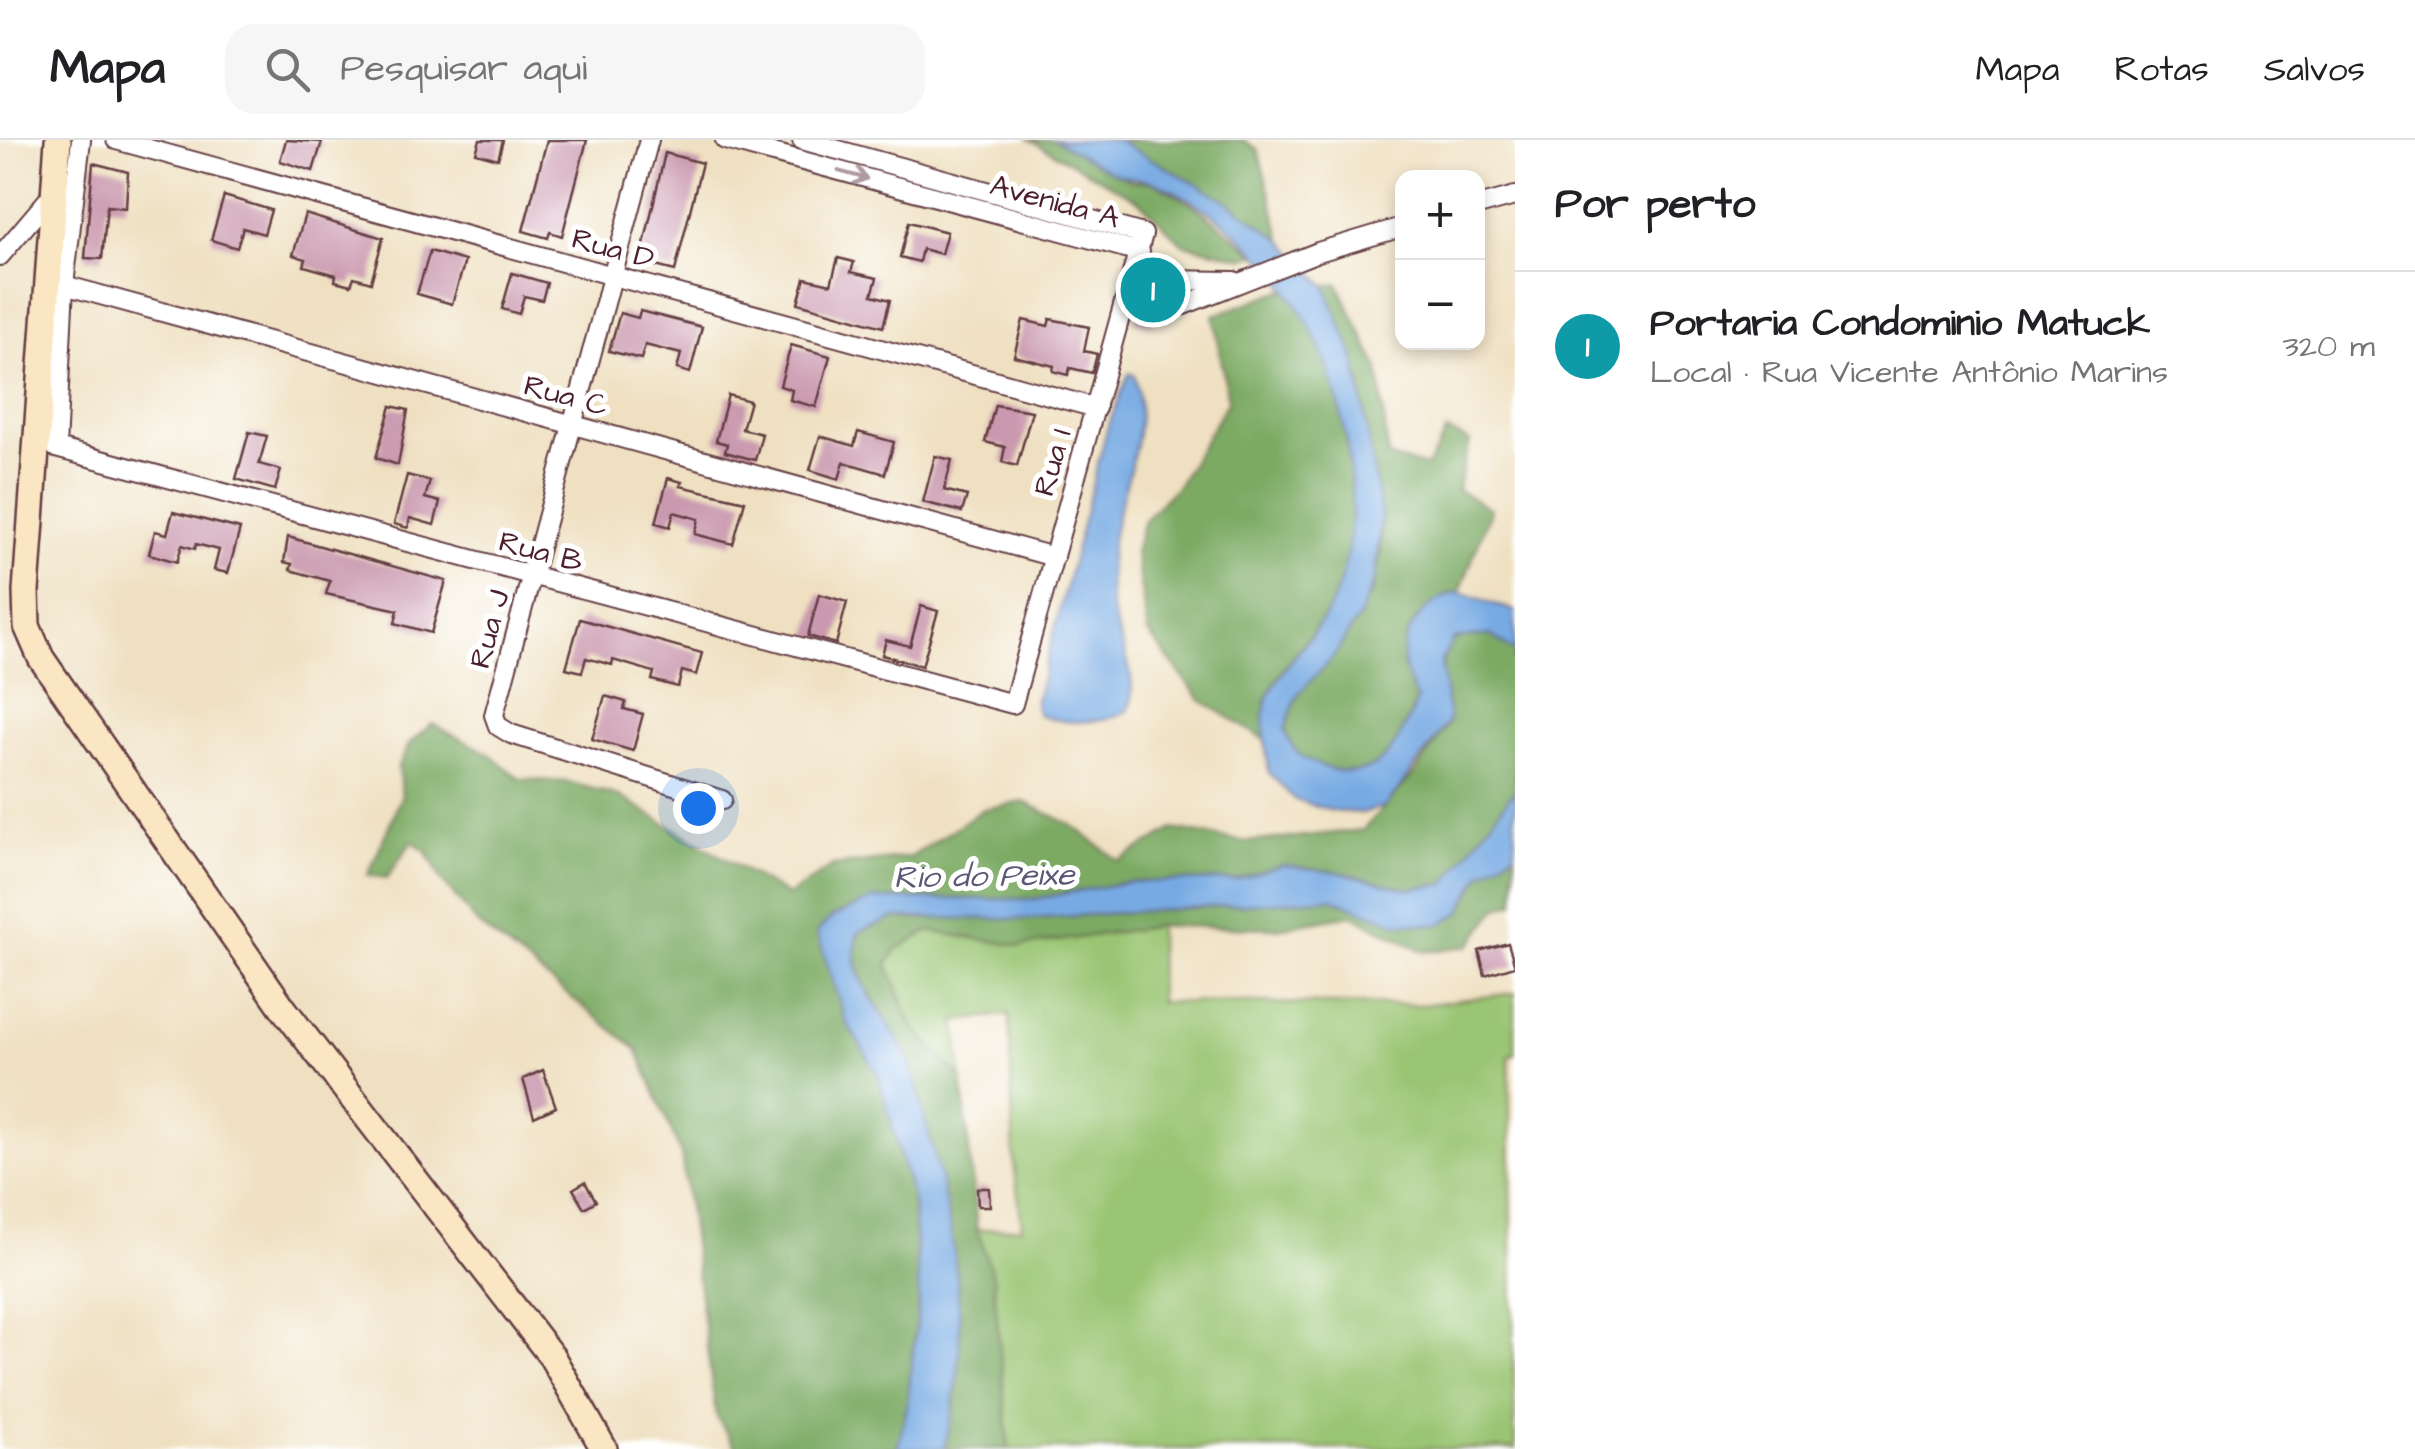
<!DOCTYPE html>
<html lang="pt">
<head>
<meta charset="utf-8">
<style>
  body { margin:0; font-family:"Architects Daughter",sans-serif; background:#f6f6f6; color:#202124 }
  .controls { position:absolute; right:30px; top:30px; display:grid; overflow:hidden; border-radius:20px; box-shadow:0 5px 15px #0003 }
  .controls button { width:90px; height:90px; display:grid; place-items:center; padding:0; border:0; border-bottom:2px solid #e0e0e0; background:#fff; color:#202124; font:50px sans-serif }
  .you { position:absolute; left:698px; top:668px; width:35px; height:35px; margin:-25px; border:8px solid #fff; border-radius:50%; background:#1a73e8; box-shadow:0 0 0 15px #1a73e833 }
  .badge { display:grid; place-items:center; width:65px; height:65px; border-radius:50%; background:#1a73e8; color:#fff; font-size:32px; font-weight:700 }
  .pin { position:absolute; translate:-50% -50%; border:5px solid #fff; box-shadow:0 2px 10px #0006 }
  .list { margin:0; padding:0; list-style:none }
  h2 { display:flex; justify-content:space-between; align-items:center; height:130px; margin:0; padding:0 40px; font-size:42px }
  h2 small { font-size:32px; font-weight:400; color:#757577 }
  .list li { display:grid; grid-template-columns:65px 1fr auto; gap:30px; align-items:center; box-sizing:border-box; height:150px; padding:0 40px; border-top:2px solid #e0e0e0 }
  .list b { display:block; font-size:38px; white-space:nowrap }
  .list p { margin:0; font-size:32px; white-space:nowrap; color:#757577 }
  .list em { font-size:32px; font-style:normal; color:#757577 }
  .icon { flex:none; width:55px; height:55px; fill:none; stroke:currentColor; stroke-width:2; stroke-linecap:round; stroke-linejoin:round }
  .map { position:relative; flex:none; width:1515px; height:1309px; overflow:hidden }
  header { display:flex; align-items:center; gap:60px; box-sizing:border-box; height:140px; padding:0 50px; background:#fff; border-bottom:2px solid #e0e0e0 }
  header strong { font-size:48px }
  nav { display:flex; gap:55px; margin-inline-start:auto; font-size:35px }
  .search { width:700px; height:90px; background:#f6f6f6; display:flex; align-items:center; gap:25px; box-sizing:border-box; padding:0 35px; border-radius:30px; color:#757577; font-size:38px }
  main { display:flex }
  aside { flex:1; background:#fff }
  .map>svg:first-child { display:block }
  .green { fill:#9ac572; stroke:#72724e; stroke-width:2.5 }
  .forest { fill:#7baa64; stroke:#626448; stroke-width:2.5 }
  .water { fill:#77aae3; stroke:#606487; stroke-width:2.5 }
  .building { fill:#ca99af }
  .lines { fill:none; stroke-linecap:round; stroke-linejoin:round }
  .street-tunnel { stroke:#ceb9a3; stroke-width:18; stroke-dasharray:18 9; stroke-linecap:butt }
  .street-casing { stroke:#633c42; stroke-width:22 }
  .secondary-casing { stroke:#633c42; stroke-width:30 }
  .street { stroke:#fff; stroke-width:18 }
  .secondary { stroke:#fbe6c4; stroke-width:25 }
  .oneway { stroke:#ae9aa0 }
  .labels { text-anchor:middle; stroke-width:10; stroke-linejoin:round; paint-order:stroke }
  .street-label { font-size:30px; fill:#4a1f2b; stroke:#fff }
  .water-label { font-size:32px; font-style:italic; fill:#5c5775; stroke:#fff }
</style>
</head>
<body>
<header>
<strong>Mapa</strong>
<div class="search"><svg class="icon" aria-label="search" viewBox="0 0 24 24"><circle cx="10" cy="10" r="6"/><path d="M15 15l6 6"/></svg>Pesquisar aqui</div>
<nav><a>Mapa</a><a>Rotas</a><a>Salvos</a></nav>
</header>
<main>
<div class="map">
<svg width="1515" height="1309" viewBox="0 0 1515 1309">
  <rect width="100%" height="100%" fill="#fff"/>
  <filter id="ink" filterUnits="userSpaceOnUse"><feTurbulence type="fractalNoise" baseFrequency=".01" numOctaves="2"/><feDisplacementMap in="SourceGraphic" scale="20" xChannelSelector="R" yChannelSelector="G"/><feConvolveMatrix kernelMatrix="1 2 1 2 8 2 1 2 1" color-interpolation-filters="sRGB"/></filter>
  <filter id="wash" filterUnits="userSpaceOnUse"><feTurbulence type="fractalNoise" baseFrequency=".0048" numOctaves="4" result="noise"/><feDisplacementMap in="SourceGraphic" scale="40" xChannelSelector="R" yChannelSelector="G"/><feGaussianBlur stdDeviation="2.25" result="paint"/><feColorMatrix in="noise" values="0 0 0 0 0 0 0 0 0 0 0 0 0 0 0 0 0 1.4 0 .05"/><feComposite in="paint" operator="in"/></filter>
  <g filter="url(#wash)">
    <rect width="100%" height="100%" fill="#efe0c1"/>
    <polygon class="green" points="1158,786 1159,862 1421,865 1515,853 1515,914 1509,915 1515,1309 1009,1309 993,1137 977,1090 1022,1087 1014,1023 1009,874 956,881 962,939 913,887 887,824 897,809 929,791 1021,806"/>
    <g class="forest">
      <polygon points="1030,0 1054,0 1132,41 1154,42 1195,66 1257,114 1245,118 1183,104 1138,60"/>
      <polygon points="1116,0 1244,0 1258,10 1282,100 1222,58"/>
      <path d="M1338,144L1379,230L1388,317L1427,327L1447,291L1470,302L1457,350L1491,369L1460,452L1448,454L1403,523L1417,559C1397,606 1379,648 1322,626C1301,619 1291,611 1285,589L1297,554L1332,519L1372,452L1380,415L1381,377L1356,221L1325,145Z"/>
      <path d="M1286,149C1294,161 1306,173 1313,186C1352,253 1372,398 1331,467C1313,495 1277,531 1266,562C1263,572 1265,589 1265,600L1201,560L1148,493L1135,412L1144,380L1178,345L1228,261L1214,175Z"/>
      <path d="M1466,494L1490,495L1515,512V650L1445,744L1407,749L1344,733L1283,725L1235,740L1128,742L1034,759H874L832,777L845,880L878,934L913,1061L919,1158L907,1267L897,1309H736L716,1275L681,1014L637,909L478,784L440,738L427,712L412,701L387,738L368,735L402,655L398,628L410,603L432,584L488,613L520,639L567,642L619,656L788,756L833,726L911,717L984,669L1024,662L1072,685L1119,721L1173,689L1247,702L1363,690L1415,633L1449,582C1445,551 1429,508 1466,494Z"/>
      <path d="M1515,712V762L1498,767L1469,806L1425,812L1352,775L1277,788L1158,786L1021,806L929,791L897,809L887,824L913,887L962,939L977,1090L993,1137L1009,1309H944C975,1201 952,1119 928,1013C921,982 918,946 906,916C891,875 842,837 859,792L894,778L1029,779L1332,758L1396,783L1460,773L1481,734Z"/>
    </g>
    <g class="water">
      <path d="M1054,0H1116L1222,58L1282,100L1325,145L1356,221L1381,377L1375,439L1360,475L1332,519L1297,555L1285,589C1291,611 1301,619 1322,626C1379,648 1397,606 1417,560C1412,548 1404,533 1403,521C1402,489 1429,457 1460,452L1515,471V512L1490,495L1454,499L1441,521L1449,581L1386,666L1362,673L1333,671L1295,660L1269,633C1267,612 1261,586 1266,565C1272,534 1323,491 1335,457C1356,400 1355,352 1345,293C1328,186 1260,87 1157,43C1141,37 1123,39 1107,30C1089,20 1072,9 1054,0Z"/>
      <path d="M1129,233L1134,234C1154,301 1113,355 1110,421C1109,436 1109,453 1111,467C1118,503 1140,534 1129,570C1102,584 1066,586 1038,574L1035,564L1107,289Z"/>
      <path d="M1515,650V712L1481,734L1460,773L1439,785L1396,783L1332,758L1029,779L894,778L859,792C842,835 888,876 906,914C915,934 919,958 925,980C955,1086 975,1200 944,1309H897L907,1267L919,1158L913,1061L878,934L845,880L817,792L832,777L874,759H1034L1128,742L1235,740L1283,725L1344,733L1407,749L1445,744Z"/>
    </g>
    <g id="blocks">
      <g class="building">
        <polygon points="286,0 322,2 313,31 280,21"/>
        <polygon points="480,0 503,0 498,19 476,13"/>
        <polygon points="547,0 587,0 562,96 550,92 548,98 523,91"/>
        <polygon points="665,13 702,23 675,131 640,122"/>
        <polygon points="93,23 128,32 126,68 107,66 102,119 85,118"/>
        <polygon points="224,56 271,70 264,94 243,88 237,108 211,100"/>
        <polygon points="305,74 383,98 371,142 354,137 351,145 335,141 336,135 304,126 306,119 293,115"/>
        <polygon points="909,82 947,92 941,114 922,109 919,122 900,117"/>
        <polygon points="430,111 465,121 452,164 417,154"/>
        <polygon points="838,118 854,122 851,132 877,138 872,155 890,160 883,187 798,163 805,138 831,144"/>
        <polygon points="1149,130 1155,132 1153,145 1160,152 1152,153 1146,162 1155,176 1152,185 1135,181"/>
        <polygon points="512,133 547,143 542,160 524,156 519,174 502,169"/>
        <polygon points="640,171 702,187 690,233 677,229 681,214 645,205 641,219 609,211 620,173 638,178"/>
        <polygon points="1050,179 1089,187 1084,211 1097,214 1092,233 1070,228 1068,235 1053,231 1054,226 1014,216 1023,180 1048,186"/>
        <polygon points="791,205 830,216 816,267 790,260 792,250 780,246"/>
        <polygon points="728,255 750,261 742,289 762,294 755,320 725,312 727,304 716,301"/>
        <polygon points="995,265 1032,271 1017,326 1002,322 1005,307 985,302"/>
        <polygon points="391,266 408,270 398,325 376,318"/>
        <polygon points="249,292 267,296 259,324 281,330 275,350 236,339"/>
        <polygon points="858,292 894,302 885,334 844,322 839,339 810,330 820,296 854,306"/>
        <polygon points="935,316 952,320 944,350 967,356 962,372 923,362"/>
        <polygon points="407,335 430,341 425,358 440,362 434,385 410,378 408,388 394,384"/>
        <polygon points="668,338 682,342 680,346 745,361 733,404 695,394 699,379 674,372 670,387 656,383"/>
        <polygon points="173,372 240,389 228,433 214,430 219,410 196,404 195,409 182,405 177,422 149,414 155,391 167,394"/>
        <polygon points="288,397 446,441 431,493 395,483 398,470 326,454 330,441 290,430 292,424 284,422"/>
        <polygon points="819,454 847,462 836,504 808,496"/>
        <polygon points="921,466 938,471 922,526 882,515 886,500 910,506"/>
        <polygon points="580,479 702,513 696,535 682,531 678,547 652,540 654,532 613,520 612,525 586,518 582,532 566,528"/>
        <polygon points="605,556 626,562 624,569 643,574 633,611 592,599"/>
        <polygon points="1508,803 1515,826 1485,835 1479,811"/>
        <polygon points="543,930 556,967 534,977 523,939"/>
        <polygon points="585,1042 596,1061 584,1068 573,1049"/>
        <polygon points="977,1048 989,1048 990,1066 978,1066"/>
      </g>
    </g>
  </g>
  <g filter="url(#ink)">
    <use href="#blocks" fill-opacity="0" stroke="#633c42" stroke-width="2.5"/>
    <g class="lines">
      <polyline class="street-tunnel" points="1147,140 1164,140"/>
      <defs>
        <g id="street">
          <polyline points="81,0 64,145 56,308 1013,564 1143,94 802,0"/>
          <polyline points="116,0 1096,268"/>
          <polyline points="649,0 494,575 498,586 511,594 722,660"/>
          <polyline points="725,0 1140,112"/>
          <polyline points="1478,66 1515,56"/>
          <polyline points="0,116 51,56"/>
          <polyline points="1164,140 1234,141"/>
          <polyline points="64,145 1054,417"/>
          <polyline points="1158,164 1181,166 1318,112 1402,87"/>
        </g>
        <polyline id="secondary" points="58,0 26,451 27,486 41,518 283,868 552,1217 604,1309"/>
      </defs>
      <use href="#street" class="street-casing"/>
      <use href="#secondary" class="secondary-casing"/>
      <use href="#street" class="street"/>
      <use href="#secondary" class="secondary"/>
    </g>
    <defs><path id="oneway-shaft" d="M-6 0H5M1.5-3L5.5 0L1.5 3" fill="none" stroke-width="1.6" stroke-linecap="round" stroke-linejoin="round" transform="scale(2.5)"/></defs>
    <use class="oneway" href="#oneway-shaft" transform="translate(853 35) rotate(15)"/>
  </g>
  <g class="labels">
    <g class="street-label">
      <text transform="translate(1055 61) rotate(15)" y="10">Avenida A</text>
      <text transform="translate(613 108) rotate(15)" y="10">Rua D</text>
      <text transform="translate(566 255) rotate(15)" y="10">Rua C</text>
      <text transform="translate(1052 322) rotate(-74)" y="10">Rua I</text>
      <text transform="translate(541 411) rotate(15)" y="10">Rua B</text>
      <text transform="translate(489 489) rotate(-75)" y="10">Rua J</text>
    </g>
    <g class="water-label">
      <text transform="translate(984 735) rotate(-1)" y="11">Rio do Peixe</text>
    </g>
  </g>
</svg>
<div class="controls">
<button>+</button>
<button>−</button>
</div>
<div class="you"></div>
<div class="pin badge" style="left:1153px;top:150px;background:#0f9aa8">1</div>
</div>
<aside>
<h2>Por perto<small></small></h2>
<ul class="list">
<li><span class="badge" style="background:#0f9aa8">1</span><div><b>Portaria Condominio Matuck</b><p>Local · Rua Vicente Antônio Marins</p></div><em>320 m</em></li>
</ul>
</aside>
</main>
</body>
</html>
